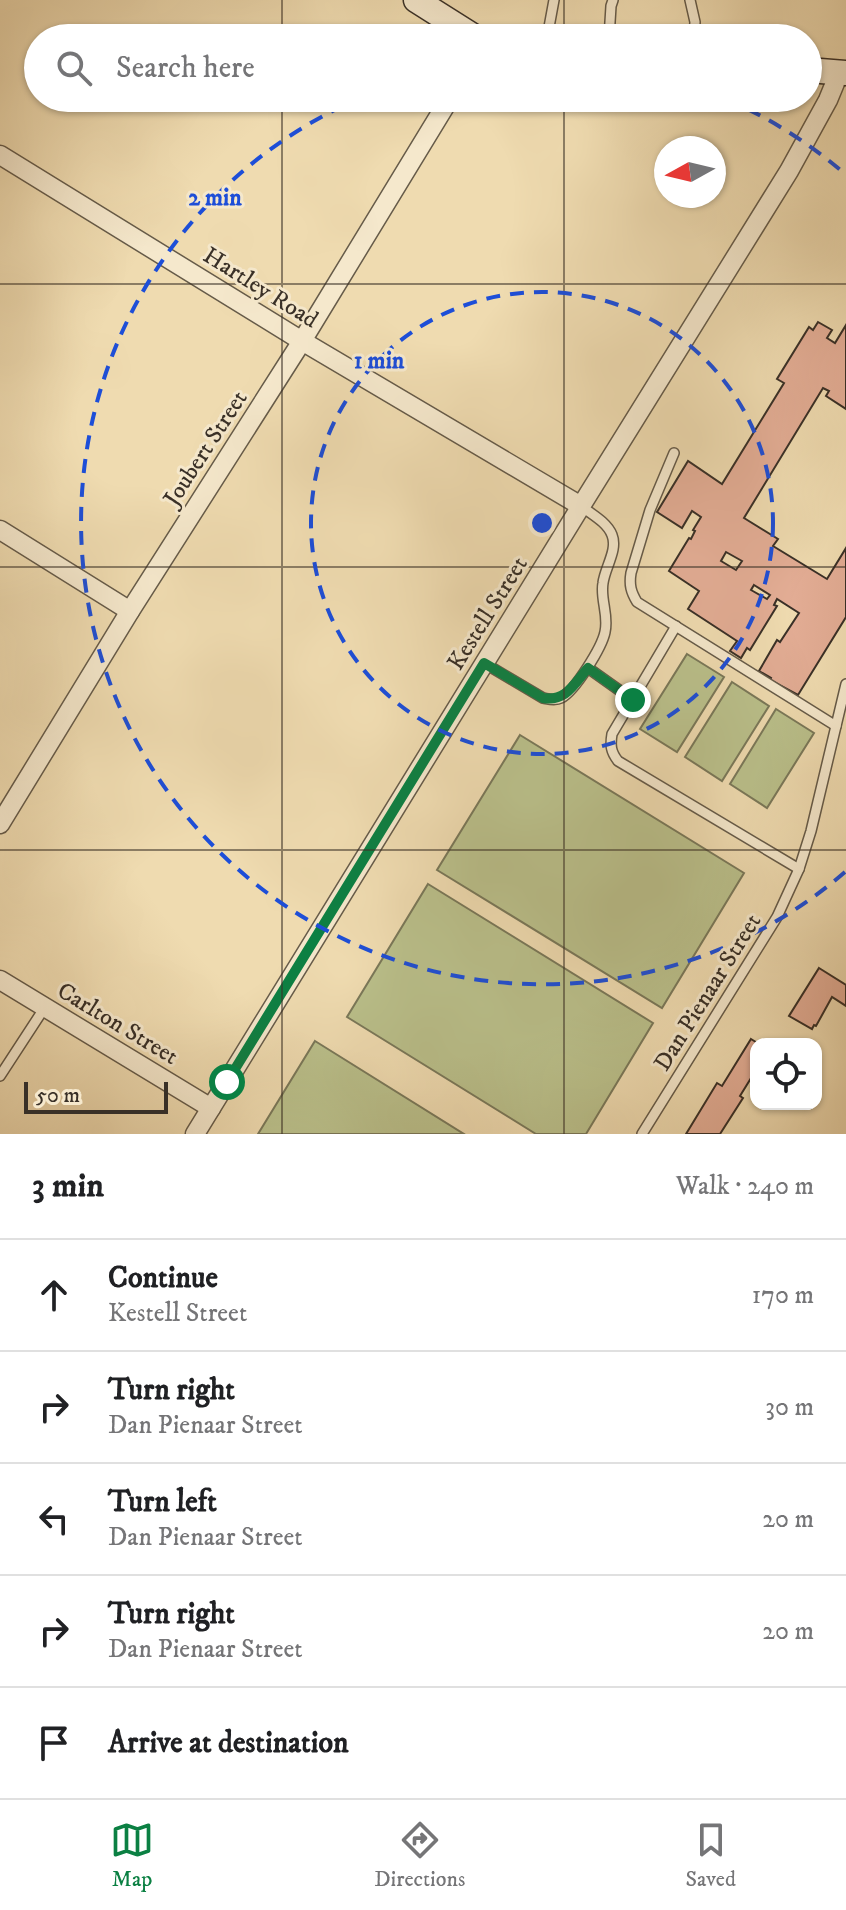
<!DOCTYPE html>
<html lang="en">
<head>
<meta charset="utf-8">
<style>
  body { margin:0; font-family:"IM FELL DW Pica",serif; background:#f2f2f2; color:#202124 }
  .controls { position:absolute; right:24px; bottom:24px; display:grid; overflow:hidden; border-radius:16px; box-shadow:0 2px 6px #0004 }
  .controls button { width:72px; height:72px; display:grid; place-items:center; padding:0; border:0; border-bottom:2px solid #e0e0e0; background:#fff; color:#202124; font:40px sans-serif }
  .compass { position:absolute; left:654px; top:136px; width:72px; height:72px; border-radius:50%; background:#fff; box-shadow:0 2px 6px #0004; rotate:262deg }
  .scale { position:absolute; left:24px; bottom:20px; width:144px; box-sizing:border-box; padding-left:8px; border:4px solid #393027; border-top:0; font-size:22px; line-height:28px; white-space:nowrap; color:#393027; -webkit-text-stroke:6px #f5e8cc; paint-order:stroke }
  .stop { position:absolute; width:24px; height:24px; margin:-18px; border:6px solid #0b8043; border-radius:50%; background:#fff }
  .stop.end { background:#0b8043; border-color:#fff; box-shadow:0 2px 8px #0008 }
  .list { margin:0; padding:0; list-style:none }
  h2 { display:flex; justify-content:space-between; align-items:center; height:104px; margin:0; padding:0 32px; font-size:34px }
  h2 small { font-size:26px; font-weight:400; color:#757577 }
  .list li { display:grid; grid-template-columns:52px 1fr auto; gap:24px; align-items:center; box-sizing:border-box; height:112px; padding:0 32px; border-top:2px solid #e0e0e0 }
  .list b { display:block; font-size:30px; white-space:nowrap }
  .list p { margin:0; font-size:26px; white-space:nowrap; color:#757577 }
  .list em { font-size:26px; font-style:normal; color:#757577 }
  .icon { flex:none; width:44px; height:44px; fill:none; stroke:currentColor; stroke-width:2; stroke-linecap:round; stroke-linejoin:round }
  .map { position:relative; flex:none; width:846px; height:1134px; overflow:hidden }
  .search { position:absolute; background:#fff; box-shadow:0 2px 6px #0004; left:24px; right:24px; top:24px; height:88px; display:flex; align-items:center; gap:20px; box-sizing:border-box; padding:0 28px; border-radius:44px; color:#757577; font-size:30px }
  .sheet { height:664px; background:#fff }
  nav { display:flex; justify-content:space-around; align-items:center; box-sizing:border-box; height:112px; border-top:2px solid #e0e0e0; background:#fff; font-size:22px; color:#757577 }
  nav a { display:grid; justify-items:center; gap:4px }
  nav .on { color:#0b8043 }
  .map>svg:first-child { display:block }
  .green { fill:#bac08b; stroke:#7a7859; stroke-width:2 }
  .building { fill:#e3ad95; stroke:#393027; stroke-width:2; fill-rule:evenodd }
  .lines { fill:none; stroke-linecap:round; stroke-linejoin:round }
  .lane-casing { stroke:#665b49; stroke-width:12 }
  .street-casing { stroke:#665b49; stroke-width:21 }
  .secondary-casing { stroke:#393027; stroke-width:27 }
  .lane { stroke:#f5e8cc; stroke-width:9 }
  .street { stroke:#f5e8cc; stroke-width:18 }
  .secondary { stroke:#f5e8cc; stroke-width:24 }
  .route { stroke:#0b8043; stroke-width:10 }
  .grid { fill:none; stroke:#393027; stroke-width:2; stroke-opacity:0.55 }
  .ring { fill:none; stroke:#1d4ed8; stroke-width:4; stroke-dasharray:14 10 }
  .labels { text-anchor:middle; stroke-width:6; stroke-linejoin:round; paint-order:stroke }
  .street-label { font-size:24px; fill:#393027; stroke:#f5e8cc }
  .centre { fill:#1d4ed8; stroke:#f5e8cc; stroke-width:4 }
  .ring-label { font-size:24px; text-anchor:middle; font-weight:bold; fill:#1d4ed8; stroke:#f5e8cc; stroke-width:6; stroke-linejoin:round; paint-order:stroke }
</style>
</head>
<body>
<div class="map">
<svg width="846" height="1134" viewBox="0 0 846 1134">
  <rect width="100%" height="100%" fill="#efdbb0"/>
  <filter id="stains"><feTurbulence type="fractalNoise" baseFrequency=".0025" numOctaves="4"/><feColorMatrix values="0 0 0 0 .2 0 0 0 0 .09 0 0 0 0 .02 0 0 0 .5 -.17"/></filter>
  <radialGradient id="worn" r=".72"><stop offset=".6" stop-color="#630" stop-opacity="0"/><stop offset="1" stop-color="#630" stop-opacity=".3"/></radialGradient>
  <g class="green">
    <polygon points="687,654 724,677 677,752 640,729"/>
    <polygon points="732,682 769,706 722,781 685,757"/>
    <polygon points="776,709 814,733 767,808 730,784"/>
    <polygon points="520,735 744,873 662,1008 437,870"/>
    <polygon points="428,884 653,1023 586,1134 536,1134 347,1017"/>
    <polygon points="315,1041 464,1134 258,1134"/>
  </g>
  <g class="building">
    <path d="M818,322L832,330L827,338L835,343L846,325V409L826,396L829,391L823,388L744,518L778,539L773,546L827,579L846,548V617L798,695L770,680L771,678L759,671L777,640L780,642L799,613L777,599L774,605L777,606L750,650L747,648L741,658L730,651L737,641L688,609L699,591L669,571L689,538L691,539L695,531L693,530L701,517L692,511L682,528L657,512L688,461L722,484L784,383L777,379L809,327L813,330ZM726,552L742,561L736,570L721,561ZM754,585L770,595L767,599L751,590Z"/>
    <polygon points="819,968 846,985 846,1006 832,997 816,1026 814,1025 812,1029 789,1016"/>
    <polygon points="751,1039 759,1044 756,1044 756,1070 740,1096 743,1098 720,1134 686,1134 717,1083 722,1086"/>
  </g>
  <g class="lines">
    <defs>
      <g id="lane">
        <polyline points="690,0 695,22 694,38"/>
        <polyline points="547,38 554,0"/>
        <polyline points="609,38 611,6 613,0"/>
        <path d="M674,453L650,510L631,573C629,585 631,592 637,602L836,726"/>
        <path d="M676,626L612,734C610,746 611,752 618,761L799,869"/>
        <path d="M484,663L543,698C549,699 555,701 561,698C575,691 602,647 605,632C609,615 600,599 603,583C605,567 618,550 612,535C607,522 591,514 581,506"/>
        <polyline points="588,668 633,700"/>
        <polyline points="0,1076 45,1007"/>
        <polyline points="642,1134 777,917 799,869 811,831 846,684"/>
      </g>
      <g id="street">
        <polyline points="0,155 302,341 581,506"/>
        <polyline points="0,530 130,611"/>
        <polyline points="0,824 130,611 302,341 450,98"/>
        <polyline points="0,980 211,1108"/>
        <polyline points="195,1134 581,506 789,171 828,100 835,83 837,73"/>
      </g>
      <g id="secondary">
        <polyline points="416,0 476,38"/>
        <polyline points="808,70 846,73"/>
      </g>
    </defs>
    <use href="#lane" class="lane-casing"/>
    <use href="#street" class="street-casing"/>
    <use href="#secondary" class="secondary-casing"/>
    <use href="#lane" class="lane"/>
    <use href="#street" class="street"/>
    <use href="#secondary" class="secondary"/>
  </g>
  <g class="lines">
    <path class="route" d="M227,1082L484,663L543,698C566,702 574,684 588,668L633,700"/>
  </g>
  <path class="grid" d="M282,0V38M564,0V38M282,98V1134M564,98V1134M0,284H846M0,567H846M0,850H846"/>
  <g class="ring">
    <circle cx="542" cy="523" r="231"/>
    <path d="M845 872A462 462 0 1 1 358 99M726 99A462 462 0 0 1 845 174"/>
  </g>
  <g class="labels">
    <g class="street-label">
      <text transform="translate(261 287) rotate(32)" y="8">Hartley Road</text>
      <text transform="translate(205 448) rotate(-57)" y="8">Joubert Street</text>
      <text transform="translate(487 613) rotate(-58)" y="8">Kestell Street</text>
      <text transform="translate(707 992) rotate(-58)" y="8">Dan Pienaar Street</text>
      <text transform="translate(118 1023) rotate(31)" y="8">Carlton Street</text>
    </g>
  </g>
  <circle cx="542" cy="523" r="12" class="centre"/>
  <g class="ring-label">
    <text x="215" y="205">2 min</text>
    <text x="379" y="368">1 min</text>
  </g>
  <rect width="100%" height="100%" filter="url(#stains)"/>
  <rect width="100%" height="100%" fill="url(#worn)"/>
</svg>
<div class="controls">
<button><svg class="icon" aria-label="locate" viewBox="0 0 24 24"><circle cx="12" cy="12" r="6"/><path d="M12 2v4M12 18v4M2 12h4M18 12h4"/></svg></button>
</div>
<svg class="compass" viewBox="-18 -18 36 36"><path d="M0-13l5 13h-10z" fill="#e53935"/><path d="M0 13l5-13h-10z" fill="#757577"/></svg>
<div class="scale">50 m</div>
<div class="stop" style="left:227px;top:1082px"></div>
<div class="stop end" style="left:633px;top:700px"></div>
<div class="search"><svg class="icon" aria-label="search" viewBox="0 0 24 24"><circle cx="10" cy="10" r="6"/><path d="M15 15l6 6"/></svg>Search here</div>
</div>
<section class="sheet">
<h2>3 min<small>Walk · 240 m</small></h2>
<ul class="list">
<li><svg class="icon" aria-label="ahead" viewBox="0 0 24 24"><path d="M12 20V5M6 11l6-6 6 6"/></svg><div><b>Continue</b><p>Kestell Street</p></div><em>170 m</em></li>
<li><svg class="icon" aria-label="right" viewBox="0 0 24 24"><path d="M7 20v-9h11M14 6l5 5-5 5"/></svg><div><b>Turn right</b><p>Dan Pienaar Street</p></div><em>30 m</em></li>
<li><svg class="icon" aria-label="left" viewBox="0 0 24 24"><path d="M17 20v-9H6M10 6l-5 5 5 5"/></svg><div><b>Turn left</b><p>Dan Pienaar Street</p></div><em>20 m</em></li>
<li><svg class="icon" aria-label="right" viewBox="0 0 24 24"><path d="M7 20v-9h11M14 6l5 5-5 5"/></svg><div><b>Turn right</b><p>Dan Pienaar Street</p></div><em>20 m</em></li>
<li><svg class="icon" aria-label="arrive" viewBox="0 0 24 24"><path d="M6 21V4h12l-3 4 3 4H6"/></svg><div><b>Arrive at destination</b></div></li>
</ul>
</section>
<nav>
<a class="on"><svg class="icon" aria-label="map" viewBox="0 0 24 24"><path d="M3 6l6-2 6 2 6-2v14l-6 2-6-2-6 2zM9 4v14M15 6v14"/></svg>Map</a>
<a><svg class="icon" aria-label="directions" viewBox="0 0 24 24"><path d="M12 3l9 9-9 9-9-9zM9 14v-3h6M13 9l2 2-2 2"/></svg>Directions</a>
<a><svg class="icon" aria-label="saved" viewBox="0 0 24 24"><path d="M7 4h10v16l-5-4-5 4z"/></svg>Saved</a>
</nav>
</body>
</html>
